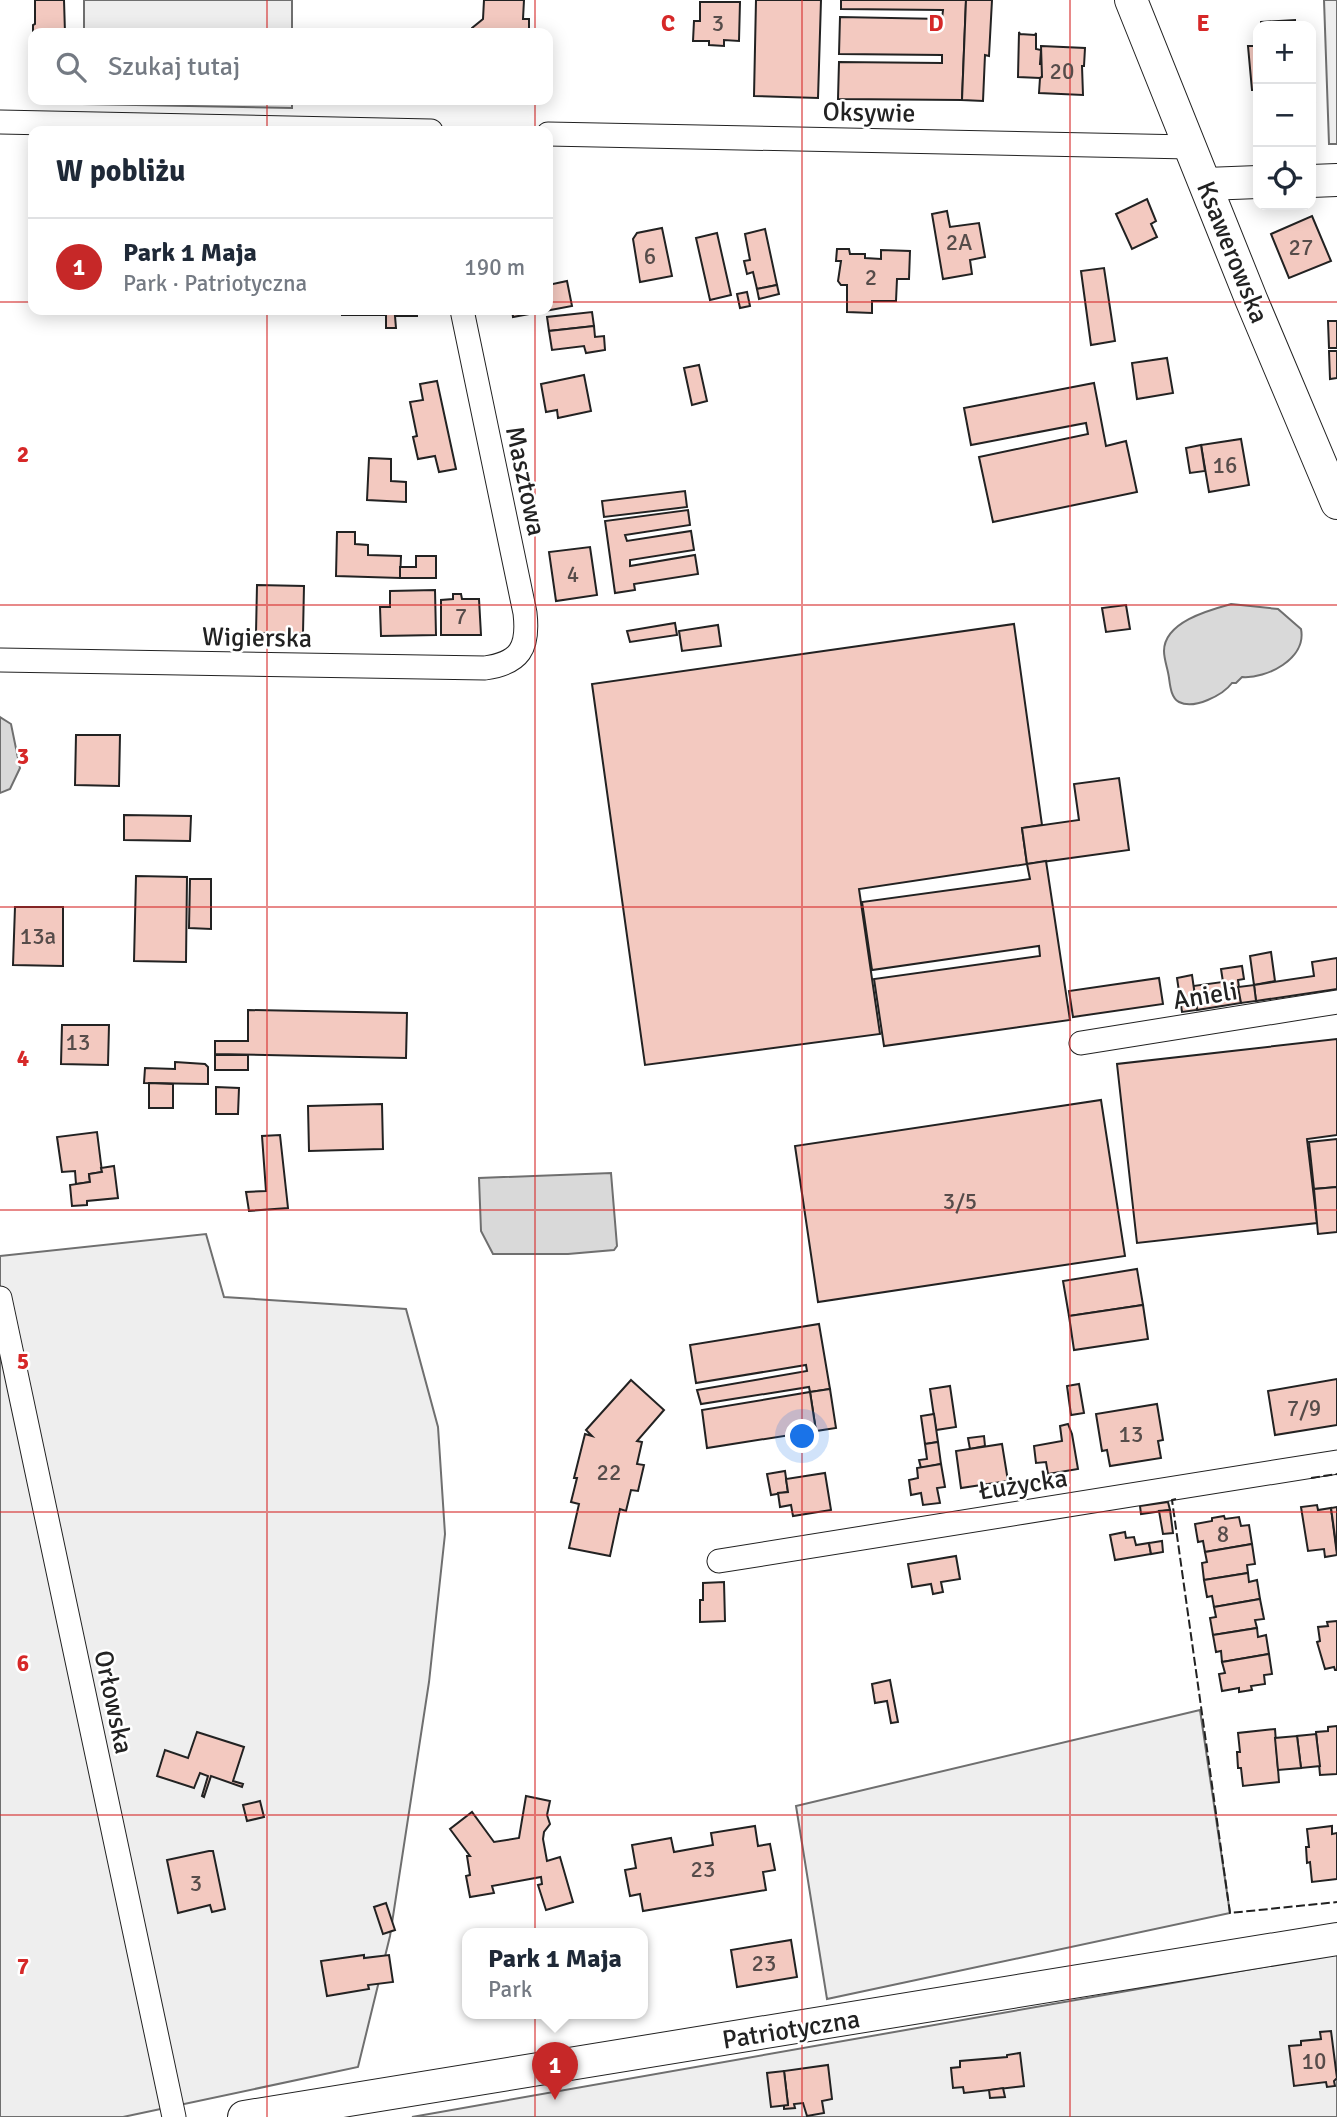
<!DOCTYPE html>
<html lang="pl">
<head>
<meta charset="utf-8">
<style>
  body { margin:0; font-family:Signika,sans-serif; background:#f2f2f3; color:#1f2937 }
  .controls { position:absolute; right:21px; top:21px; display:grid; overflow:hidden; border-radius:14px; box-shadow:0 4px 18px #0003 }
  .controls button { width:63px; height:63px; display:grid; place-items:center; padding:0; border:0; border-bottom:2px solid #e0e1e3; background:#fff; color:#1f2937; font:35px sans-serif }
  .you { position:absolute; left:803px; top:1437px; width:24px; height:24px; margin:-18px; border:5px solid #fff; border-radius:50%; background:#1a73e8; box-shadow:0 0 0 10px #1a73e833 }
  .badge { display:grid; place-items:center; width:46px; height:46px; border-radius:50%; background:#c62828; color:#fff; font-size:23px; font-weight:700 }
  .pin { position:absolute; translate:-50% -58px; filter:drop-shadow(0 2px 4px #0008) }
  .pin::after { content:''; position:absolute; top:37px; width:24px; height:21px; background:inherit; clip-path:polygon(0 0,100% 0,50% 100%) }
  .popup { position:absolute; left:462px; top:1928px; width:186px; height:91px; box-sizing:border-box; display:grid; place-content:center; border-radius:14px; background:#fff; filter:drop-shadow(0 2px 5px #0005); font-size:23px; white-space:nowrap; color:#747a83 }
  .popup b { font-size:26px; color:#1f2937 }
  .popup::after { content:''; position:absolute; left:50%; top:100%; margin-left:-14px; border:14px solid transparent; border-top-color:#fff }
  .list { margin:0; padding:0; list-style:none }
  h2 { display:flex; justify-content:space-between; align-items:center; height:91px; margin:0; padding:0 28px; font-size:30px }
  h2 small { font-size:23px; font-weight:400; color:#747a83 }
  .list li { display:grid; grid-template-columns:46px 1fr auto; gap:21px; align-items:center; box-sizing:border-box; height:98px; padding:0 28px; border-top:2px solid #e0e1e3 }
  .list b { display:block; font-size:26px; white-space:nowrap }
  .list p { margin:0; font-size:23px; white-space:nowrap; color:#747a83 }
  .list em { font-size:23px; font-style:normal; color:#747a83 }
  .icon { flex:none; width:38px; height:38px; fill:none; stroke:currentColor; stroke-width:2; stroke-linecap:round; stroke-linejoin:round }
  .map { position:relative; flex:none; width:1337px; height:2117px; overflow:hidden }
  .search { position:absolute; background:#fff; box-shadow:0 4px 18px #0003; left:28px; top:28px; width:525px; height:77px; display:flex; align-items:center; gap:18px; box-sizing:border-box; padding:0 24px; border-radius:14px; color:#747a83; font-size:26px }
  .panel { position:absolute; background:#fff; box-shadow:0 4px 18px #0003; left:28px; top:126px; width:525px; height:189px; border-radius:14px }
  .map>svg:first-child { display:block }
  .green { fill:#eee; stroke:#6f6f6f; stroke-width:2 }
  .water { fill:#d9d9d9; stroke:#6f6f6f; stroke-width:2 }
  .building { fill:#f3c9c0; stroke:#222; stroke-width:2 }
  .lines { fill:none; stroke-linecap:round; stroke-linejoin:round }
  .street-casing { stroke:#222; stroke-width:25 }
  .secondary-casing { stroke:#222; stroke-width:34 }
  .street { stroke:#fff; stroke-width:23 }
  .secondary { stroke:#fff; stroke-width:32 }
  .fence { stroke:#222; stroke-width:2; stroke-dasharray:9 3.5; stroke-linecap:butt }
  .grid { fill:none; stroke:#d62828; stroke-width:2; stroke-opacity:0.55 }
  .labels { text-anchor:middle; stroke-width:5; stroke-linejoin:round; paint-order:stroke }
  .number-label { font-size:23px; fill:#564c4a }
  .street-label { font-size:26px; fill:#222; stroke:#fff }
  .grid-label { font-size:23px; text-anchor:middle; font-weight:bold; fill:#d62828; stroke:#fff; stroke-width:5; stroke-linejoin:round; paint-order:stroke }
</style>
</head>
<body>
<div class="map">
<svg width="1337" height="2117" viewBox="0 0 1337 2117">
  <rect width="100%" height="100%" fill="#fff"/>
  <g class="green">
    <rect x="84" y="0" width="208" height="33"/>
    <polygon points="1324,0 1337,0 1337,144 1329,144"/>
    <polygon points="83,100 292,100 292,108 83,104"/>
    <polygon points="206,1234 224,1297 406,1309 438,1427 445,1534 429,1682 390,1936 358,2067 123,2117 0,2117 0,1256"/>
    <polygon points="1200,1710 1230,1913 827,1999 796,1806"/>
    <polygon points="1337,1954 1337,2117 412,2117"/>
  </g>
  <g class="water">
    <path d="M1231,604L1278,609L1301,629C1307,659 1266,679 1242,677L1236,683H1232C1223,695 1194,710 1179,702C1171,698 1170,685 1169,678C1168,669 1164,660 1164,651C1164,622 1209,610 1231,604Z"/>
    <polygon points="0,717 11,724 20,768 10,789 0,793"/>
    <polygon points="611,1173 617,1246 614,1250 568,1254 493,1254 481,1231 479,1178"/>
  </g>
  <g class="building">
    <polygon points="35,0 64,0 65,33 33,33 33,82 30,82 30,48 33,48 33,25 35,24"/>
    <polygon points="484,0 524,0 523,19 529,19 529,33 472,33 472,28 483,19"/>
    <polygon points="756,0 821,0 818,98 754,96"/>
    <polygon points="841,0 966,0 962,100 838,99 839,62 942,63 942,55 839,54 840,17 942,19 943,10 841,9"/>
    <polygon points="966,0 992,0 989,56 985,55 983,101 962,100"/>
    <polygon points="700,2 740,2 739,41 724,40 724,46 709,45 709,41 693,41 694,21 700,21"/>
    <polygon points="1295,20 1295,26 1261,26 1261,22"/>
    <polygon points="1019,32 1020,34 1035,35 1036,33 1036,49 1041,50 1040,64 1042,64 1042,77 1040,78 1018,77"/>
    <polygon points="1041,46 1085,48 1084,66 1082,66 1083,95 1039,93 1040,78 1042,77"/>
    <polygon points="1248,46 1258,46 1258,90 1252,90"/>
    <polygon points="1311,67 1313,67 1315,102 1311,102"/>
    <polygon points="1147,199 1156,221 1151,224 1157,237 1132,249 1116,214"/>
    <polygon points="947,211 950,227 979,223 985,257 970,260 972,274 943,279 932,214"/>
    <polygon points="1312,216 1331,261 1289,278 1271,234"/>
    <polygon points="662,228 672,276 640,282 633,239 637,233"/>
    <polygon points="765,229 777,285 757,289 753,272 747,274 744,261 750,260 745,234"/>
    <polygon points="717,233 731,295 710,300 696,238"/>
    <polygon points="837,249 849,249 850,254 865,254 865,258 881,259 881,250 910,251 909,279 897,279 896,301 872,301 872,313 847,312 847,285 841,285 838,281 841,261 836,261"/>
    <polygon points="1104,268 1115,341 1091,345 1081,271"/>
    <polygon points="567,281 572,306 513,317 512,310 548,310 548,285"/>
    <polygon points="777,285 779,294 759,299 757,289"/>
    <polygon points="747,292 750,306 740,308 737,294"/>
    <polygon points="342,310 417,310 417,316 395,316 396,328 386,328 386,315 342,315"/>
    <polygon points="592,312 594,326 549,331 547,317"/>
    <polygon points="1328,321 1337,321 1337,348 1329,348"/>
    <polygon points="594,326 595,337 604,336 605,350 586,353 584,346 552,350 549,331"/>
    <polygon points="1329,351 1337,351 1337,378 1330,379"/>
    <polygon points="1167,358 1173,393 1137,399 1132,363"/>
    <polygon points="699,365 707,401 692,405 684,368"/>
    <polygon points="584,375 591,411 558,418 557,410 546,412 541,384"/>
    <polygon points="437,381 456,469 439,472 435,456 418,459 413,437 417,436 410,402 423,400 420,384"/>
    <polygon points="1094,383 1106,446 1126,441 1137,492 993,522 979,457 1088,434 1086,423 971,445 964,408"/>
    <polygon points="1241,439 1249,485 1209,492 1201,445"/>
    <polygon points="1201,445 1205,471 1190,473 1186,448"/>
    <polygon points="369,458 391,459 391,481 406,482 406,502 367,500"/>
    <polygon points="685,491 687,507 604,517 602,501"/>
    <polygon points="688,510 690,525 625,535 627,541 691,531 694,550 630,560 630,566 695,555 698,574 634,584 635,590 615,593 605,521"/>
    <polygon points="337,532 355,532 355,544 368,545 368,555 401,556 400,578 336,576"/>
    <polygon points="590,547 597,595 556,601 549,552"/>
    <polygon points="416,556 436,556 436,578 400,578 400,567 416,567"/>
    <polygon points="257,585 304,586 303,633 256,633"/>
    <polygon points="435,590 436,635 381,636 380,607 390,607 390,591"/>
    <polygon points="453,594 461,594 462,599 479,599 481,635 441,635 441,600 453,599"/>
    <polygon points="1126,605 1130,629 1106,632 1102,608"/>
    <polygon points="675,623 677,635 630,642 627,631"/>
    <polygon points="1014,624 1042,825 1022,828 1027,864 859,889 880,1034 645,1065 592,684"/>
    <polygon points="718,625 721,646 682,651 679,631"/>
    <polygon points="76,735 120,735 119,786 75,785"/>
    <polygon points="1119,778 1129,850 1027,864 1022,828 1079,820 1074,784"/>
    <polygon points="124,815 191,816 190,841 124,840"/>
    <polygon points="1046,861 1070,1020 884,1046 874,979 1040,956 1039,946 872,970 862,902 1030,879 1027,864"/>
    <polygon points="136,876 187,877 186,962 134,961"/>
    <polygon points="190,879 211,879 211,929 189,928"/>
    <polygon points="15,907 63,907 63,966 13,965"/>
    <polygon points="1271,952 1275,981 1254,985 1250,956"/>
    <polygon points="1337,958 1337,989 1256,1001 1254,985 1314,976 1312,962"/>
    <polygon points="1242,966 1244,979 1238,980 1241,1003 1197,1010 1193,986 1223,982 1221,969"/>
    <polygon points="1192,975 1197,1010 1182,1012 1177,978"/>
    <polygon points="1159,978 1163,1004 1073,1017 1069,991"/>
    <polygon points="1254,985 1256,1001 1241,1003 1238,987"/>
    <polygon points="248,1010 407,1013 406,1058 215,1054 215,1041 248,1041"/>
    <polygon points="62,1025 109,1025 108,1065 61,1064"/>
    <polygon points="1337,1039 1337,1135 1307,1139 1317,1223 1137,1243 1117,1064"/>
    <rect x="215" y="1055" width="33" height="15"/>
    <polygon points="175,1062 205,1064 208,1067 208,1084 144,1083 145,1068 175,1069"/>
    <polygon points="149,1083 173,1084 173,1108 149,1108"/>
    <polygon points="216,1087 239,1088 238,1114 216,1114"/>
    <polygon points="1101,1100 1125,1256 818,1302 795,1146"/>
    <polygon points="382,1104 383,1149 309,1151 308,1106"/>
    <polygon points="97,1132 102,1172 89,1174 90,1182 76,1184 75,1171 62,1172 57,1137"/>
    <polygon points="280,1135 288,1208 249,1211 246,1192 266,1191 262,1136"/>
    <polygon points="1337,1139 1337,1187 1314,1189 1309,1142"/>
    <polygon points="114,1166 118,1198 87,1201 87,1205 72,1206 70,1185 90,1182 89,1174 102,1172 101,1168"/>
    <polygon points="1337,1187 1337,1232 1318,1234 1314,1189"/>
    <polygon points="1137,1269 1143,1305 1069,1316 1063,1281"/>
    <polygon points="1143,1305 1148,1339 1074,1350 1069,1316"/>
    <polygon points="819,1324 830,1389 810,1392 809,1387 701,1404 697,1390 807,1371 806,1365 696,1383 690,1345"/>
    <polygon points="1337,1379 1337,1425 1275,1435 1268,1391"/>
    <polygon points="631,1380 664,1410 637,1441 642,1442 637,1464 644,1465 638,1491 631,1490 626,1511 620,1509 610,1556 569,1548 579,1504 571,1502 577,1478 574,1478 585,1434 592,1436 586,1430"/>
    <polygon points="1079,1384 1084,1413 1071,1415 1067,1386"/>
    <polygon points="950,1386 956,1427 936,1430 930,1389"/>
    <polygon points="830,1389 836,1428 816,1431 810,1392"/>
    <polygon points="810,1392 816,1431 707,1448 702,1410"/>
    <polygon points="1157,1404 1163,1440 1158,1441 1161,1458 1110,1466 1107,1450 1102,1451 1096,1414"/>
    <polygon points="934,1414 938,1442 925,1444 921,1416"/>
    <polygon points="1068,1424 1072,1434 1078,1469 1048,1474 1046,1462 1036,1463 1034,1446 1062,1441 1060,1426"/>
    <polygon points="984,1436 985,1446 970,1449 968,1438"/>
    <polygon points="938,1442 941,1464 921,1468 919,1460 927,1459 925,1444"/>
    <polygon points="1002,1444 1008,1481 961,1488 956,1451"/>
    <polygon points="941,1464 945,1487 937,1488 940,1503 923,1505 921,1493 911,1495 909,1480 918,1478 917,1468"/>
    <polygon points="785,1471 788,1492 771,1495 767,1474"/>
    <polygon points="825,1473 831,1510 793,1516 791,1505 780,1507 778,1493 788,1492 786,1479"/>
    <polygon points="1168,1502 1170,1510 1141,1514 1140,1506"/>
    <polygon points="1317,1505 1318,1510 1331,1508 1337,1555 1325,1557 1324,1549 1308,1551 1301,1507"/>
    <polygon points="1337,1507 1337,1551 1331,1508"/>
    <polygon points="1170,1510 1173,1533 1163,1534 1159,1511"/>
    <polygon points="1224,1516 1225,1519 1239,1517 1241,1526 1249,1525 1252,1544 1205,1552 1203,1541 1198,1542 1195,1524 1212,1521 1212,1518"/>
    <polygon points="1125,1532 1126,1538 1134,1537 1136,1545 1149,1543 1151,1554 1115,1560 1110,1535"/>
    <polygon points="1162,1541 1163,1552 1151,1554 1149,1543"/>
    <polygon points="1252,1544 1255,1564 1247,1565 1248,1573 1204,1580 1202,1563 1207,1562 1205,1552"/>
    <polygon points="956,1556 960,1579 941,1582 943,1592 933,1594 931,1584 912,1587 908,1564"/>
    <polygon points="1248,1573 1249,1582 1257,1580 1260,1599 1214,1607 1212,1596 1207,1597 1204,1580"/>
    <polygon points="724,1582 725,1621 700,1622 700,1600 703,1600 703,1583"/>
    <polygon points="1260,1599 1264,1619 1255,1620 1257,1628 1213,1635 1210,1618 1216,1617 1214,1607"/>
    <polygon points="1337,1621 1337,1670 1335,1670 1334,1667 1325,1669 1317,1642 1320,1641 1318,1627 1328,1626 1327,1622"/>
    <polygon points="1257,1628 1258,1637 1266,1635 1269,1654 1222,1662 1221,1651 1216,1652 1213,1635"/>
    <polygon points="1269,1654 1272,1674 1264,1675 1265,1684 1251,1686 1252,1690 1239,1692 1239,1688 1222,1691 1219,1674 1225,1673 1222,1662"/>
    <polygon points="890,1680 898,1722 891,1723 887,1701 875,1703 872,1684"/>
    <polygon points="1337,1726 1337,1774 1320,1775 1316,1732 1328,1731 1328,1727"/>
    <polygon points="1275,1729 1279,1782 1243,1786 1241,1768 1238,1768 1237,1752 1240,1752 1238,1733"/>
    <polygon points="197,1732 244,1747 233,1781 243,1784 242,1787 211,1776 204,1797 202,1796 208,1776 200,1773 194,1788 157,1776 165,1750 188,1758"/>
    <polygon points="1316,1734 1320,1766 1301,1768 1297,1736"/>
    <polygon points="1297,1736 1301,1768 1278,1770 1275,1738"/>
    <polygon points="526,1796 550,1801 547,1815 550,1824 544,1832 543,1839 547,1861 560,1857 573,1902 546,1910 538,1885 542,1884 541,1877 492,1886 494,1893 470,1897 466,1876 470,1875 467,1856 470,1856 450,1829 472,1812 494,1842 519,1838"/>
    <polygon points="260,1801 264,1817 247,1821 243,1805"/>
    <polygon points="755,1826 758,1846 770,1844 775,1870 763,1872 766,1890 643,1911 640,1894 630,1896 625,1870 636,1868 632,1845 671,1838 674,1852 713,1845 711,1833"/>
    <polygon points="1332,1826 1332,1834 1337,1833 1337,1879 1312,1882 1310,1862 1307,1863 1306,1847 1309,1847 1307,1829"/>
    <polygon points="209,1851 213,1851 225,1909 212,1912 210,1905 178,1913 167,1860"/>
    <polygon points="386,1903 395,1930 383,1934 374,1907"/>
    <polygon points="791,1940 797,1977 737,1987 731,1950"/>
    <polygon points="364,1955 364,1958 389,1955 393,1982 368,1985 369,1989 327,1996 321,1961"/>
    <polygon points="1331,2031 1337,2078 1334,2081 1335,2086 1327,2087 1326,2082 1294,2086 1289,2046 1301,2045 1301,2041 1321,2039 1320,2032"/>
    <polygon points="1020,2053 1024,2086 964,2093 963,2087 953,2088 951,2068 960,2067 960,2061 1007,2057 1007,2055"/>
    <polygon points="828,2065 832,2099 822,2101 824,2113 807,2116 803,2103 794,2104 795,2108 784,2109 784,2105 788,2105 784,2071"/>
    <polygon points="784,2071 788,2105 771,2107 767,2073"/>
    <polygon points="1003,2088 1005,2097 990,2098 989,2090"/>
  </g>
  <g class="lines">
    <defs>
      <g id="street">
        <polyline points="0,122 431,131"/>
        <polyline points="548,134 1190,147"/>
        <path d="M0,660L485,668C520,663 529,648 525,613L462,310"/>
        <polyline points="1081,1043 1337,1002"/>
        <polyline points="0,1298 174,2117"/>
        <polyline points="719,1561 1337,1462"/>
      </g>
      <g id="secondary">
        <polyline points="1131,0 1251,299 1337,503"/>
        <polyline points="1311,181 1337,180"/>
        <polyline points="1206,184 1258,182"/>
        <polyline points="244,2117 1337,1939"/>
      </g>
    </defs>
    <use href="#street" class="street-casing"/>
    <use href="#secondary" class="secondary-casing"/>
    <use href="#street" class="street"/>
    <use href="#secondary" class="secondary"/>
    <g class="fence">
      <polyline points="1311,1478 1337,1474"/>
      <polyline points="1176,1499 1172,1500 1230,1913 1337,1902"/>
    </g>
  </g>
  <path class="grid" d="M267,0V33M535,0V33M802,0V2117M1070,0V2117M267,100V131M535,100V131M0,302H33M548,302H1337M267,310V2117M535,310V2117M0,605H1337M0,907H1337M0,1210H1337M0,1512H1337M0,1815H1337"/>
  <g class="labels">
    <g class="number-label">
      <text x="718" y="31">3</text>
      <text x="1062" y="79">20</text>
      <text x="959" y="250">2A</text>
      <text x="1301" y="255">27</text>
      <text x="650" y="264">6</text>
      <text x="871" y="285">2</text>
      <text x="1225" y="473">16</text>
      <text x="573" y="582">4</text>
      <text x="461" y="624">7</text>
      <text x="38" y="944">13a</text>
      <text x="78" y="1050">13</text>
      <text x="960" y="1209">3/5</text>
      <text x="1304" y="1416">7/9</text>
      <text x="1131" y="1442">13</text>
      <text x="609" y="1480">22</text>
      <text x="1223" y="1542">8</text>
      <text x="703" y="1877">23</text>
      <text x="196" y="1891">3</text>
      <text x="764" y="1971">23</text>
      <text x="1314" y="2069">10</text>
    </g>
    <g class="street-label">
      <text transform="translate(869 112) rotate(1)" y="9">Oksywie</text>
      <text transform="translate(1233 252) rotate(68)" y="9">Ksawerowska</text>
      <text transform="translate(526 481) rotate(78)" y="9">Masztowa</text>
      <text transform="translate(257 637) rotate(1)" y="9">Wigierska</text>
      <text transform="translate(1205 995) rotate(-9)" y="9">Anieli</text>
      <text transform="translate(1023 1484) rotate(-9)" y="9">Łużycka</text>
      <text transform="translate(114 1702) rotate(78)" y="9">Orłowska</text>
      <text transform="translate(791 2029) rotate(-9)" y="9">Patriotyczna</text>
    </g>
  </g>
  <g class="grid-label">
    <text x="668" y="31">C</text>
    <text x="936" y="31">D</text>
    <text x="1203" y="31">E</text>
    <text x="23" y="462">2</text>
    <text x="23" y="764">3</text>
    <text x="23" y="1066">4</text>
    <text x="23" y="1369">5</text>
    <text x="23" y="1671">6</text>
    <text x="23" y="1974">7</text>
  </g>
</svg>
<div class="controls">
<button>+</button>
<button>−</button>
<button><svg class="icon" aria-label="locate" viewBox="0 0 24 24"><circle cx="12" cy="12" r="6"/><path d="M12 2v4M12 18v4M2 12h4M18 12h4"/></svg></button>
</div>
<div class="you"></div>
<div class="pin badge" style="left:555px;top:2100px">1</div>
<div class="popup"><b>Park 1 Maja</b>Park</div>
<div class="search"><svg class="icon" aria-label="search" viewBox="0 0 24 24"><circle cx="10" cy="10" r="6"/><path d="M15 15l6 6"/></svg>Szukaj tutaj</div>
<section class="panel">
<h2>W pobliżu<small></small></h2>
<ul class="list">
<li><span class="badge">1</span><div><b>Park 1 Maja</b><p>Park · Patriotyczna</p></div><em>190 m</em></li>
</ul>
</section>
</div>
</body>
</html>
